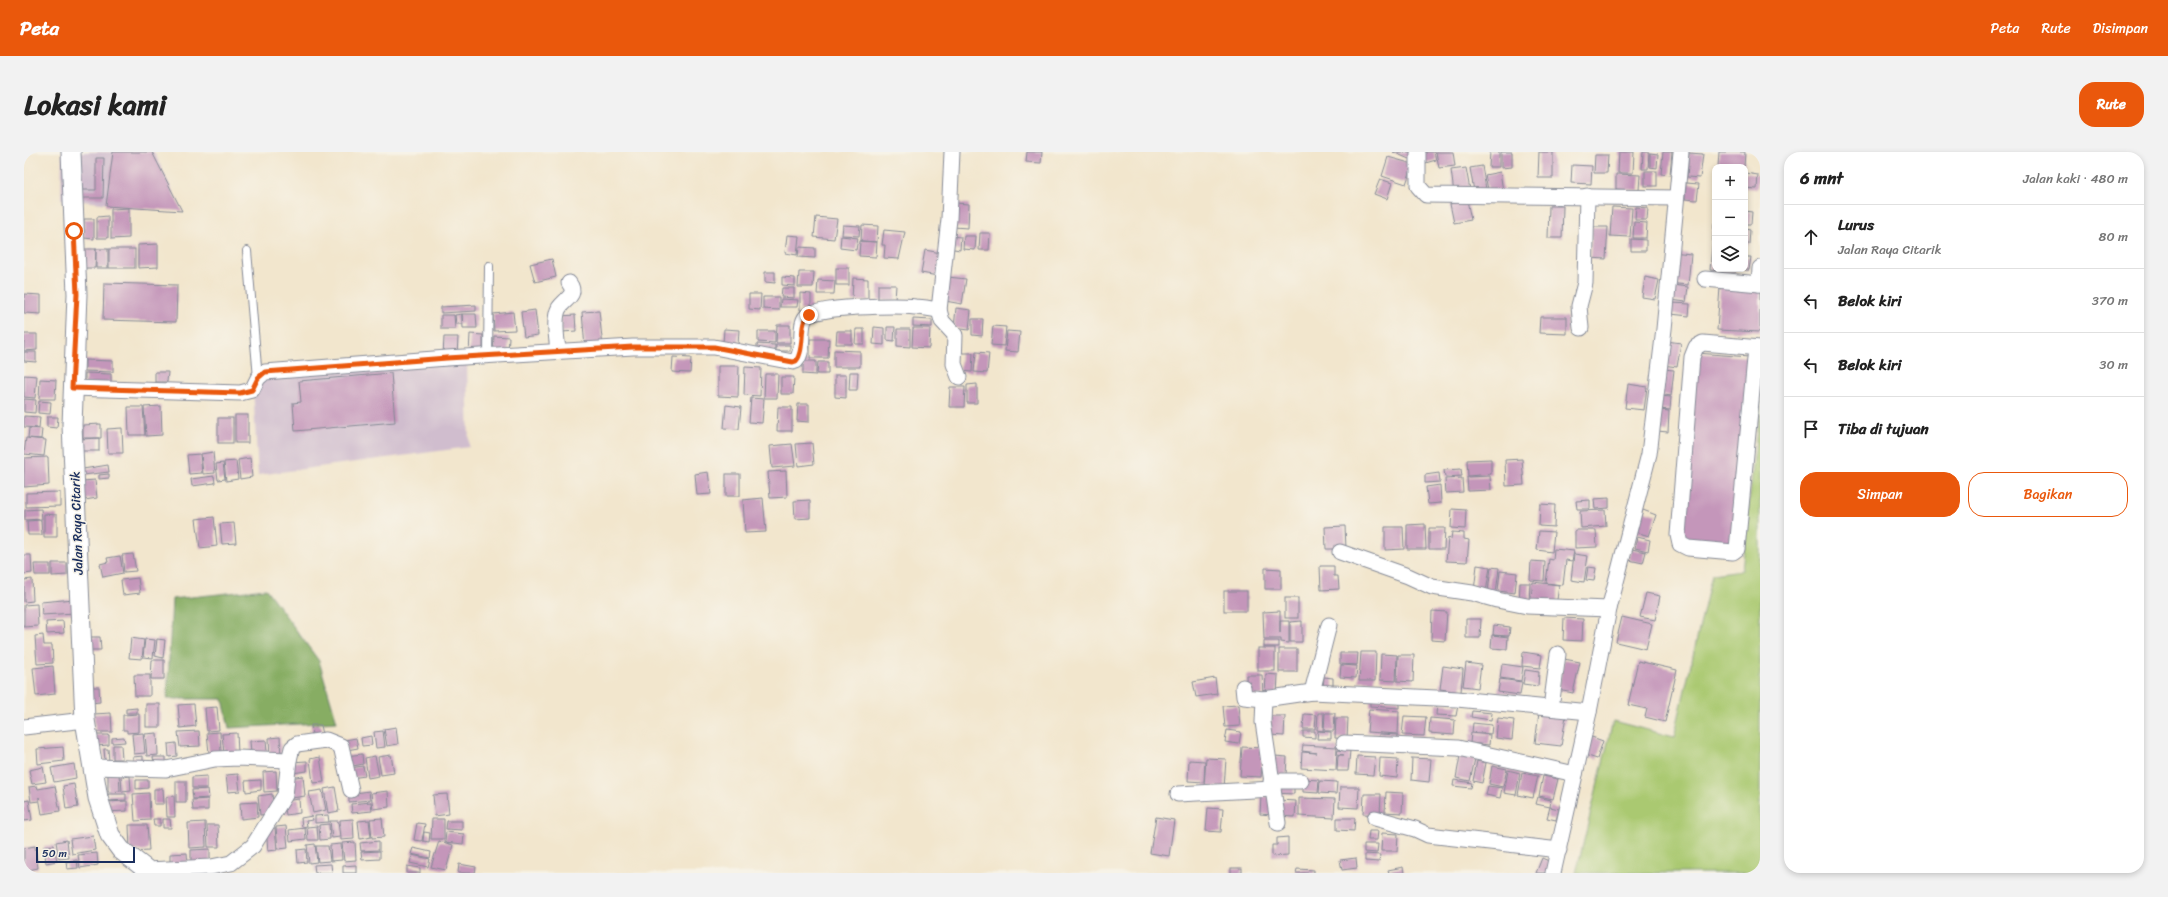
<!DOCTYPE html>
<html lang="id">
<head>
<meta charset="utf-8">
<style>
  body { margin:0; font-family:Sriracha,sans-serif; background:#f2f2f2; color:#222 }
  .controls { position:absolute; right:12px; top:12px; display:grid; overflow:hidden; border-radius:8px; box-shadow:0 2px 6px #0003 }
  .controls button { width:36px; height:36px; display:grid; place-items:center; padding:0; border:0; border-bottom:1px solid #e0e0e0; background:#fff; color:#222; font:20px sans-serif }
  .scale { position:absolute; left:12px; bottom:10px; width:99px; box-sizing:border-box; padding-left:4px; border:2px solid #1b2f5e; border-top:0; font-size:11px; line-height:14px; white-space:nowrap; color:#1b2f5e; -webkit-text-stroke:3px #f7f3e8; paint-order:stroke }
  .stop { position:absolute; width:12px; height:12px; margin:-9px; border:3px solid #ea580c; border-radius:50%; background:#fff }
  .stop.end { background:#ea580c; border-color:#fff; box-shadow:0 1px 4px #0008 }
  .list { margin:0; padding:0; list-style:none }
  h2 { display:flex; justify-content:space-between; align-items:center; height:52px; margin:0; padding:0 16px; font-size:17px }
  h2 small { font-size:13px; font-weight:400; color:#767676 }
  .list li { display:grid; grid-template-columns:26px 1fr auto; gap:12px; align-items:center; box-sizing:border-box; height:64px; padding:0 16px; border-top:1px solid #e0e0e0 }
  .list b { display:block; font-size:15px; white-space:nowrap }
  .list p { margin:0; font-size:13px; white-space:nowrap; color:#767676 }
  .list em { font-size:13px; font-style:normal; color:#767676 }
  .actions { display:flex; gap:8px; padding:12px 16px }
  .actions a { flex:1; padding:9px 0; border:1px solid #ea580c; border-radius:16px; text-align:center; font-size:14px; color:#ea580c }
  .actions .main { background:#ea580c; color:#fff }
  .icon { flex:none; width:22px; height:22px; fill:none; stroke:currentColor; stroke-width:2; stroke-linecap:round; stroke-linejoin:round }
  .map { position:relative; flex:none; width:1736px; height:721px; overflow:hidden; border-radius:16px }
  header { display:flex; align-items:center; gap:24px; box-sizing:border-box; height:56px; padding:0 20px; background:#ea580c; color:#fff }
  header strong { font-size:19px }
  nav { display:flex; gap:22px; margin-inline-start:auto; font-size:14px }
  .intro { display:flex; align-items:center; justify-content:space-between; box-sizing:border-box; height:96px; padding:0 24px }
  h1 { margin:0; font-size:28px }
  .button { padding:10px 18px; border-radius:16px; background:#ea580c; color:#fff; font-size:14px; font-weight:700 }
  main { display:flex; gap:24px; padding:0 24px }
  aside { flex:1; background:#fff; border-radius:16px; box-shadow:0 2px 6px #0003 }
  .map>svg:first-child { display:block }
  .industrial { fill:#d0bdce }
  .green { fill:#aac971; stroke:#627c68 }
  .forest { fill:#87ad63; stroke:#516e60 }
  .building { fill:#c496ba }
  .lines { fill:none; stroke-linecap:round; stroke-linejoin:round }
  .service-casing { stroke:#868a96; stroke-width:10 }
  .minor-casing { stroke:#868a96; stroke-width:17 }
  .tertiary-casing { stroke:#868a96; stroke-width:21 }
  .service { stroke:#fff; stroke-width:8 }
  .minor { stroke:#fff; stroke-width:15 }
  .tertiary { stroke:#fff; stroke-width:19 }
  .route { stroke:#ea580c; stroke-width:5 }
  .labels { text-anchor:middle; stroke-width:3; stroke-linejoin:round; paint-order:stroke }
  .street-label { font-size:13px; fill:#1b2f5e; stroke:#f7f3e8 }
</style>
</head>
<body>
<header>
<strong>Peta</strong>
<nav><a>Peta</a><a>Rute</a><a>Disimpan</a></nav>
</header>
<div class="intro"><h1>Lokasi kami</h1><a class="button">Rute</a></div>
<main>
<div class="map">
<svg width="1736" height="721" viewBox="0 0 1736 721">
  <rect width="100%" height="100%" fill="#f7f3e8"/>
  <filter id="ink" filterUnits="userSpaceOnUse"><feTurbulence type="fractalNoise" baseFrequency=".025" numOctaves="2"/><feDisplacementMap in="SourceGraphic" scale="8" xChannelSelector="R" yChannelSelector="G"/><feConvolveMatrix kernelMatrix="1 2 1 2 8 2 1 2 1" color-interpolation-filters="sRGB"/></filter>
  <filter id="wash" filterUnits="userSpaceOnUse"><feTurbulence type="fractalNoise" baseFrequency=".012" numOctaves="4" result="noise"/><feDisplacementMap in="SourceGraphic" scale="16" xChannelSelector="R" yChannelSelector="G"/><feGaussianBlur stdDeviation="0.9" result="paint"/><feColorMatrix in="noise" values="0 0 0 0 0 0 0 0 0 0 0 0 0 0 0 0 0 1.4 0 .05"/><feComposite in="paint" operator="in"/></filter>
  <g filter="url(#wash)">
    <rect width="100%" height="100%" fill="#f2e6cd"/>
    <g class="industrial">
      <polygon points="38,0 130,0 158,59 37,47"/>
      <polygon points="443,210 445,295 234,323 229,236 248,223"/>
    </g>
    <polygon class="green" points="1736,248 1736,721 1552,721 1589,569 1650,585 1688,422 1718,418"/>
    <polygon class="forest" points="242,437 295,509 313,570 205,576 199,547 143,547 148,447"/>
    <g id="blocks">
      <g class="building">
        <polygon points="89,0 128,0 158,59 82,54"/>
        <polygon points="1003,0 1018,0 1017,11 1002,10"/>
        <polygon points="1369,0 1388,0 1385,7"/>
        <polygon points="1395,0 1410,0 1412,8 1398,12"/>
        <polygon points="1412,0 1429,0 1431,14 1415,16"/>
        <polygon points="1466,0 1475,0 1475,15 1465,15"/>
        <polygon points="1477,0 1488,0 1488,15 1477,16"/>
        <polygon points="1515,0 1529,0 1529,26 1514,26"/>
        <polygon points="1595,0 1610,0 1609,21 1594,21"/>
        <polygon points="1619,0 1625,0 1624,17 1618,17"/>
        <polygon points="1639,0 1648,0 1646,23 1637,22"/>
        <polygon points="1695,0 1721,0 1720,15 1694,15"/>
        <polygon points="1626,1 1634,2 1633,16 1626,15"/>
        <polygon points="1665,1 1679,2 1676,26 1663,25"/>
        <polygon points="1571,3 1584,3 1583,21 1570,21"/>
        <polygon points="1364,5 1389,12 1382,32 1358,24"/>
        <polygon points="72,6 80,6 79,46 55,46 55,38 72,38"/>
        <polygon points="1548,13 1568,14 1567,32 1547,31"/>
        <polygon points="1458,14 1462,37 1450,39 1446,16"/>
        <polygon points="1442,16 1446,38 1430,41 1427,18"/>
        <rect x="1621" y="19" width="12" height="15"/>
        <polygon points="1476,20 1479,39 1465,42 1461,23"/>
        <polygon points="1721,21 1734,23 1733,37 1721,36"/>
        <polygon points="1592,22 1616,23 1615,38 1592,37"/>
        <polygon points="1356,27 1368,31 1363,47 1350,42"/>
        <polygon points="1662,31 1675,32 1673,48 1661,47"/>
        <polygon points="1443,48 1447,68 1430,71 1426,52"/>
        <polygon points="930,51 945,52 944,76 929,75"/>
        <polygon points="1525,54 1539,54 1538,86 1524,86"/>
        <polygon points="1588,55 1608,56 1606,85 1586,84"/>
        <polygon points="1612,55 1624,56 1623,68 1611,68"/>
        <polygon points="105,56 105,86 87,87 87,57"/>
        <polygon points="1721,59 1728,60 1727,72 1721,72"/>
        <polygon points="84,64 84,86 73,86 73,65"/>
        <polygon points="792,65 813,67 810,87 790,85"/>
        <polygon points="60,67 70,67 70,87 60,86"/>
        <polygon points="1610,70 1623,71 1622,86 1609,86"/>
        <polygon points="1690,71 1691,117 1712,117 1712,120 1686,118"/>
        <polygon points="819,73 836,74 835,84 818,83"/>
        <polygon points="838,73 854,74 853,90 837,89"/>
        <polygon points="1568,75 1584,75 1582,107 1566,106"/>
        <polygon points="1721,77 1726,78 1725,92 1721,92"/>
        <polygon points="860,78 881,80 875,107 860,106 861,93 858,93"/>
        <polygon points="956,81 966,81 965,98 955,98"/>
        <polygon points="763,83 775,84 773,103 761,101"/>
        <polygon points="817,84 834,86 832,98 816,96"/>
        <polygon points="926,84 937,85 936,98 924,96"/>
        <polygon points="940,84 952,84 951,98 939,97"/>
        <polygon points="1607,87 1622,88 1622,99 1607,99"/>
        <polygon points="836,89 853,90 852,105 835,104"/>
        <polygon points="134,92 134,115 114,116 114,93"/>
        <polygon points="775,95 791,96 791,106 774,105"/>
        <polygon points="57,97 72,97 71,116 57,116"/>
        <rect x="72" y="97" width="12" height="19"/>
        <rect x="85" y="97" width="26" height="19"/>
        <polygon points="901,98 917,101 914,124 897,121"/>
        <polygon points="1648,100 1667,102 1664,133 1644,131"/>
        <polygon points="1721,105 1727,105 1725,118 1721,118"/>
        <polygon points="528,107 532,125 511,130 506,112"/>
        <rect x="812" y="116" width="13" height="17"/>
        <polygon points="741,120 751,120 751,131 741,130"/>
        <polygon points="775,120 790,120 789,135 774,135"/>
        <polygon points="758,125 771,126 771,134 758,133"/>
        <polygon points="924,125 942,127 938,152 921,149"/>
        <polygon points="1621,125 1635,128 1631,147 1618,145"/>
        <polygon points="829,126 844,127 844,149 828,149"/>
        <polygon points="794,128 811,129 810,142 793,142"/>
        <polygon points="80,131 153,133 152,170 79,168"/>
        <polygon points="854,133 872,133 871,148 854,148"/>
        <polygon points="1649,133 1664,135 1662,150 1647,148"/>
        <polygon points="1696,135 1736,137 1736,180 1693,178"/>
        <polygon points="758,136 770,136 770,146 757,145"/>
        <polygon points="776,141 787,142 787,159 776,158"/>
        <polygon points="0,142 17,143 17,162 0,161"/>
        <polygon points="725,142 737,142 736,158 725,157"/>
        <polygon points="739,145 755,145 755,158 739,157"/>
        <polygon points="757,147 774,148 773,155 756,155"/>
        <polygon points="1648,151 1666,152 1665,164 1647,162"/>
        <polygon points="452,153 452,159 417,161 417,155"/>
        <polygon points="932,156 947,158 945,178 930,176"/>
        <polygon points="511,158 514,183 500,185 497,160"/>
        <polygon points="575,159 579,195 561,196 558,160"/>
        <polygon points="489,160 491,178 470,179 469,162"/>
        <polygon points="438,162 438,172 432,172 431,163"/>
        <polygon points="438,162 452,162 453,176 439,176"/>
        <polygon points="417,163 430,163 431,177 417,177"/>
        <polygon points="551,163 552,179 538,180 537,164"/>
        <polygon points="1516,165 1543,165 1543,182 1515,181"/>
        <polygon points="889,167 908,168 908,175 889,174"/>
        <polygon points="948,167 959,167 958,184 948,183"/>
        <polygon points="753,173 766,173 766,191 752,191"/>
        <polygon points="969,174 982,175 980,194 967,193"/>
        <polygon points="850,175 860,176 860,193 849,192"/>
        <polygon points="863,175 871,175 870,189 863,188"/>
        <polygon points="889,176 906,176 905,196 888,195"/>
        <polygon points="700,177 715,178 714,193 699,192"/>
        <polygon points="832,177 840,177 840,192 831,192"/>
        <polygon points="873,177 886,177 886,195 873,194"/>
        <polygon points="734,179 751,179 751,191 734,190"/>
        <polygon points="813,179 828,179 828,192 812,192"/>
        <polygon points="983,179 996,180 994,200 981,199"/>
        <polygon points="0,182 13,182 13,198 0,199"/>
        <polygon points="446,182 459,183 459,203 445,202"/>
        <polygon points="470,184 485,185 484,203 469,202"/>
        <polygon points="420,185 434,185 433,204 419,204"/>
        <polygon points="786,187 805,187 804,206 786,206"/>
        <polygon points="1642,189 1657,191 1653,215 1639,213"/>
        <polygon points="733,192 751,193 751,199 733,198"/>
        <rect x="752" y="193" width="14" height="6"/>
        <polygon points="810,198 836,199 836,215 810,215"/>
        <polygon points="0,200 12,200 12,210 0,209"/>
        <polygon points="952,200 965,201 963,221 950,220"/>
        <polygon points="937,201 949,201 948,220 936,219"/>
        <polygon points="1673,201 1725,205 1710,394 1658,390"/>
        <polygon points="649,205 667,206 666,221 648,220"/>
        <polygon points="61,208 89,209 89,220 61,219"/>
        <polygon points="779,209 792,209 792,223 779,222"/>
        <polygon points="794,210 804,210 804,222 793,222"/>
        <polygon points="694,214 715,214 714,245 694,244"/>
        <polygon points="721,215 737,216 736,244 720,243"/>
        <polygon points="1638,217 1650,218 1647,244 1635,242"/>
        <polygon points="131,220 144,220 143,230 131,230"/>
        <polygon points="826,220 834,220 833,238 825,238"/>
        <polygon points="61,221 87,222 87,233 61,232"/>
        <polygon points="367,221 371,270 271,279 269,251 277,250 275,229"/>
        <polygon points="741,222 754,222 753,246 740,246"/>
        <polygon points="0,223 13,224 11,246 0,245"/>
        <polygon points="811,223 822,223 822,246 811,245"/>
        <polygon points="757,225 770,225 769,242 757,242"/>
        <polygon points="16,227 32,228 31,247 15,247"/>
        <polygon points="953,232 953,251 943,251 943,233"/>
        <polygon points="1604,232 1623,235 1620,258 1601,256"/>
        <polygon points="926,235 941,235 940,255 925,255"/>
        <polygon points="1635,244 1647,245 1646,258 1635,257"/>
        <polygon points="727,246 740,247 738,271 725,270"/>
        <polygon points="0,247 12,248 11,261 0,260"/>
        <polygon points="15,249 27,250 26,262 14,261"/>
        <polygon points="774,252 785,252 785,270 773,269"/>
        <polygon points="702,253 717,255 715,277 700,276"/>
        <polygon points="137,254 138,283 122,284 120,255"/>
        <polygon points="104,255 119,255 121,283 105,283"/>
        <polygon points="754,255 768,255 768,279 753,279"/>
        <polygon points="1635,258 1645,259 1644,280 1633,279"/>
        <rect x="211" y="263" width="13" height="28"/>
        <polygon points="0,264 16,265 15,276 0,275"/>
        <polygon points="23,265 34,265 33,276 23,275"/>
        <rect x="194" y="266" width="15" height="25"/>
        <polygon points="77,272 77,286 59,286 59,273"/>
        <polygon points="5,276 18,277 17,287 4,286"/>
        <polygon points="98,276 99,301 84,301 83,277"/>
        <polygon points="2,286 22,288 20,304 0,302"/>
        <polygon points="75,286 75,299 57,299 57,287"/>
        <polygon points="788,291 790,312 774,314 772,292"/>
        <polygon points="768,292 771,314 748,316 746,294"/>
        <polygon points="189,300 191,321 179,322 177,302"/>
        <polygon points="176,302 178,321 165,322 163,303"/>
        <polygon points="24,305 25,333 0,335 0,306"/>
        <polygon points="226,306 228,325 216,327 214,308"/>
        <polygon points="1467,307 1467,322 1444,324 1443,308"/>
        <polygon points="1498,307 1500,333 1482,334 1481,308"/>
        <polygon points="212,309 214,327 202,329 200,310"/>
        <polygon points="199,311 201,327 194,328 192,312"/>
        <polygon points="84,313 85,320 59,323 59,317"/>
        <polygon points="1437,317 1438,324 1421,325 1420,318"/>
        <polygon points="762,319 763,345 746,346 744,320"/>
        <polygon points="684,320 687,342 673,343 671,322"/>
        <polygon points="1415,321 1416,330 1401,331 1401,323"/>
        <polygon points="85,322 85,326 75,327 75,323"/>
        <rect x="702" y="322" width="14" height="22"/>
        <polygon points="190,324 191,331 168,334 167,327"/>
        <polygon points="1466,324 1467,338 1444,339 1443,325"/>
        <polygon points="1438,326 1439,340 1422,341 1421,327"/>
        <polygon points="71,328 73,346 61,348 59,329"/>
        <polygon points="1416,333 1417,351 1404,352 1402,335"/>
        <polygon points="36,340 36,354 2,355 2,341"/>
        <polygon points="739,346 742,380 721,381 719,348"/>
        <polygon points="1585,346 1585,356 1571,357 1570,347"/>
        <polygon points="786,348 786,366 771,367 770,349"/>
        <polygon points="1566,348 1566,357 1553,357 1552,349"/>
        <polygon points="1516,352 1531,353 1530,375 1515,374"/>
        <polygon points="17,357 18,367 1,368 1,358"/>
        <polygon points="1428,357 1442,358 1441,377 1427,376"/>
        <polygon points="1581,358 1582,374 1557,376 1556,359"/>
        <polygon points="1619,358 1632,363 1625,384 1612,380"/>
        <polygon points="20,362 33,363 33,385 20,385"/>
        <polygon points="190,365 193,394 176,396 172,367"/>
        <polygon points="17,368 18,383 4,383 3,369"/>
        <polygon points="210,371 212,391 198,392 196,372"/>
        <polygon points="1401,372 1402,397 1383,397 1383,373"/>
        <polygon points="1321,374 1322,397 1302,397 1301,375"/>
        <polygon points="1361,375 1379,375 1380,397 1361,398"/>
        <polygon points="1405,376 1421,376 1420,397 1405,397"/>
        <polygon points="1551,378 1572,378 1573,395 1551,396"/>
        <polygon points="1515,379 1530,380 1528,400 1513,398"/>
        <polygon points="1428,380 1440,381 1440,387 1445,388 1443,410 1422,409 1424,386 1427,387"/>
        <polygon points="1613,385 1626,388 1624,399 1611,396"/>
        <polygon points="1530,397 1550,399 1548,409 1542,408 1539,433 1522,431 1525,407 1529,408"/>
        <polygon points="1608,397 1622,400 1619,411 1605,408"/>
        <polygon points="109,402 112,419 100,420 98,403"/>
        <polygon points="1550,402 1564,404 1560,430 1547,428"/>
        <polygon points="0,403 7,403 8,421 0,422"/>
        <polygon points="96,404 99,421 79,425 76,412 84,410 83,406"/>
        <polygon points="1507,409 1521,410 1520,429 1506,428"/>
        <polygon points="28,411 43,411 43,423 28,424"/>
        <polygon points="10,412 26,412 26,423 11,423"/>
        <polygon points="1453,413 1466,415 1462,440 1450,439"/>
        <polygon points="1296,414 1310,414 1310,424 1314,424 1315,437 1297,438"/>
        <polygon points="1467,415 1475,416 1472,441 1464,440"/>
        <polygon points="1564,415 1572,416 1570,429 1562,428"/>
        <polygon points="1241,416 1257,417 1257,437 1241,437"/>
        <polygon points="1476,419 1493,421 1491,441 1474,439"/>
        <polygon points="114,426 116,441 99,443 97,428"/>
        <polygon points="8,427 9,449 0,450 0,428"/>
        <polygon points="1509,430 1535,433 1532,455 1506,452"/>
        <polygon points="1496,431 1506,431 1505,451 1495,451"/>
        <rect x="1200" y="439" width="23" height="20"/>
        <polygon points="1622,441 1636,444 1631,468 1616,465"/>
        <rect x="1261" y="446" width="13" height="20"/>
        <polygon points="50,447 51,461 18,463 17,450"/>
        <polygon points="13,452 14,474 0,475 0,453"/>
        <polygon points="1256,459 1256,481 1256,469 1265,469 1265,491 1257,490 1257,487 1240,487 1239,460"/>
        <polygon points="1408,459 1423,460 1421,489 1407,488"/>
        <polygon points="1598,465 1628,472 1622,497 1592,490"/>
        <polygon points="1540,466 1559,467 1558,489 1539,488"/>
        <polygon points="1442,467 1457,467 1456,486 1442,486"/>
        <polygon points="39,469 40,481 23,482 22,470"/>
        <polygon points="1278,469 1278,490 1266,490 1266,470"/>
        <polygon points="1470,473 1486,475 1485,484 1469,483"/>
        <polygon points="19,483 20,493 28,493 29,511 13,512 11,484"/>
        <polygon points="1468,483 1484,485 1483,497 1467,496"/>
        <polygon points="63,485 76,485 77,498 63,498"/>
        <polygon points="107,486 120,488 118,507 105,506"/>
        <polygon points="121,487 131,488 129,506 119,505"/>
        <polygon points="133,487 141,488 139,506 131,504"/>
        <rect x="1240" y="489" width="15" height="6"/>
        <rect x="1234" y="496" width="17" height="23"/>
        <rect x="1255" y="497" width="18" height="23"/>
        <polygon points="1337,500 1352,500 1351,529 1335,529"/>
        <polygon points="1499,500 1518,503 1516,516 1498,514"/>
        <polygon points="1316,501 1334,501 1333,513 1316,512"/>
        <polygon points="1357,502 1373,503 1372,529 1356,528"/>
        <polygon points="1374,503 1390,503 1389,530 1373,529"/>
        <polygon points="1540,507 1556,510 1549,541 1534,538"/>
        <polygon points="128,508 140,508 140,527 127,527"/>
        <polygon points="1614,509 1653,518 1641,570 1621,565 1623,557 1604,553"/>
        <polygon points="1442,511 1457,513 1454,536 1439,534"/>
        <polygon points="1478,512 1499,515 1497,529 1476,526"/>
        <polygon points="1317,513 1333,514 1332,526 1316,525"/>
        <polygon points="29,514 31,542 12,544 9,516"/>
        <polygon points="1419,514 1439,517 1437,540 1416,537"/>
        <polygon points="1501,518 1515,520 1514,534 1499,532"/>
        <polygon points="1242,522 1254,523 1253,543 1241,543"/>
        <polygon points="110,523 126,523 126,544 111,544"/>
        <polygon points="1222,523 1238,523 1239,543 1223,544"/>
        <polygon points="1300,525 1309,526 1309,536 1299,536"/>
        <polygon points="1191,526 1193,542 1172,545 1169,530"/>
        <polygon points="1476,527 1498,530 1496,543 1474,540"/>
        <polygon points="65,535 75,535 76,550 66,551"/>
        <polygon points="1346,546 1375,548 1375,556 1346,554"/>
        <polygon points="1413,551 1434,553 1432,564 1412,563"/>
        <rect x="122" y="552" width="14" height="23"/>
        <polygon points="170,552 172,574 156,576 154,553"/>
        <polygon points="1214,553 1216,574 1201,575 1199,554"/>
        <polygon points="193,555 195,578 183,579 181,556"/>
        <polygon points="113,556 113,561 102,561 102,557"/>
        <polygon points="1345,557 1375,559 1374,582 1343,580"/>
        <polygon points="1448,559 1468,561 1467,568 1447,565"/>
        <polygon points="87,561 88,580 71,580 70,562"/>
        <polygon points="1294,561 1300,561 1299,579 1293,578"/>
        <polygon points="1301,561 1311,561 1310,579 1300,579"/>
        <polygon points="1515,561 1542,564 1537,594 1511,591"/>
        <polygon points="115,562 115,580 103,581 103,578 99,578 99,563"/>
        <polygon points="1280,562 1292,563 1291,577 1279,577"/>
        <polygon points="1247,564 1261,564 1260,584 1246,583"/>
        <polygon points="1380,564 1402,565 1400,584 1378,583"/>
        <polygon points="1312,566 1324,566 1323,587 1311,586"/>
        <polygon points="1406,566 1431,568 1430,583 1405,581"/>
        <polygon points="1474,566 1490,568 1488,588 1472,586"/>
        <polygon points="1449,571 1468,573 1467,582 1448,580"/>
        <polygon points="287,573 297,573 299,583 288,584"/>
        <polygon points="372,575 374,592 363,594 360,577"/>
        <polygon points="1203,578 1217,580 1215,592 1201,590"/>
        <polygon points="175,579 176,594 156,595 154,580"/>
        <polygon points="359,579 361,595 352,596 350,580"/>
        <polygon points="1279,579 1291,579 1291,586 1279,585"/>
        <polygon points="1294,579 1307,580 1307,587 1293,587"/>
        <polygon points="196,580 197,600 185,601 183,581"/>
        <polygon points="119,581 121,601 110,602 108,582"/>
        <polygon points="133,581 134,603 123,604 121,582"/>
        <polygon points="213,581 214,601 200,602 198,582"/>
        <polygon points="1447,581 1466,583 1465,593 1446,591"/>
        <polygon points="1355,582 1374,583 1373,592 1354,591"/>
        <polygon points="71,583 85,583 85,593 72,594"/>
        <polygon points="347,584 348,593 338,594 337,586"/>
        <polygon points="1565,584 1579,589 1573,607 1558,602"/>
        <polygon points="100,585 101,590 88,591 88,586"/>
        <polygon points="256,585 257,605 246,606 245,586"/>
        <polygon points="332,586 334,596 323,598 321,588"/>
        <polygon points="242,588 243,600 227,601 226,589"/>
        <polygon points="152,591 153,604 145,605 144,592"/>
        <polygon points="89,593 97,593 98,607 89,607"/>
        <polygon points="1279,593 1313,595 1312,618 1277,616 1278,600 1293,601 1278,599"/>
        <polygon points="39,595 40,609 14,612 13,597"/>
        <polygon points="1218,595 1239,596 1237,625 1216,624"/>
        <polygon points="80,597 84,597 85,609 81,609"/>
        <polygon points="1314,598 1326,599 1324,619 1313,619 1314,603 1320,603 1313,602"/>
        <polygon points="338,602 339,612 324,615 322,604"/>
        <polygon points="367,603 370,621 357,623 354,605"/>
        <polygon points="119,604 119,611 109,611 109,605"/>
        <polygon points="351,604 355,624 344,626 341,606"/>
        <polygon points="1251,604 1263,605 1262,623 1250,622"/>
        <polygon points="1333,604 1351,605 1349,623 1332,622"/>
        <polygon points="1436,604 1451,607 1446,629 1432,626"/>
        <polygon points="129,605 142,605 142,611 130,611"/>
        <polygon points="296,605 300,630 289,631 286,607"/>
        <polygon points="1182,606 1202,607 1200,636 1180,634"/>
        <polygon points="1356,606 1374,607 1373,626 1355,624"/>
        <polygon points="1388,606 1407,607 1405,630 1387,628"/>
        <polygon points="1165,608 1181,609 1180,630 1164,629"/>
        <polygon points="283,609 283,619 268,621 267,610"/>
        <polygon points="1453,609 1462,611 1458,631 1449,629"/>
        <polygon points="50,612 52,626 30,630 27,616"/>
        <polygon points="339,614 341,624 327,626 326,616"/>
        <polygon points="1468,614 1483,617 1479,635 1465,632"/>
        <polygon points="19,615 22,630 8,632 5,618"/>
        <polygon points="1484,618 1496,621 1492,643 1480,641"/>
        <polygon points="252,619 253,639 240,640 239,620"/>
        <polygon points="95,621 96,639 84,640 84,622"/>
        <polygon points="1498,621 1514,624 1509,646 1494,643"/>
        <polygon points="214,622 216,639 204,640 202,623"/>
        <polygon points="106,624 107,639 98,640 97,625"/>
        <polygon points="183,624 183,636 168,636 168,625"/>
        <polygon points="279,624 281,644 268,646 265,626"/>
        <polygon points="1519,624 1534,627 1529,647 1515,644"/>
        <polygon points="1279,627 1295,628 1294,641 1279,640"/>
        <polygon points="112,628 124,628 124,636 112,637"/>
        <polygon points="237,628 237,638 222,640 221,629"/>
        <polygon points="1430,628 1448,631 1447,636 1429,634"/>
        <rect x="152" y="629" width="10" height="21"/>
        <polygon points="1296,629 1313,630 1312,642 1295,641"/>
        <polygon points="50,632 54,655 42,657 39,634"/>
        <polygon points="13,634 14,637 31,634 36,659 18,662 15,645 15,649 7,650 5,635"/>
        <polygon points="1464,634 1478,636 1476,646 1462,643"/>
        <polygon points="311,635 315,659 304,661 300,637"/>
        <polygon points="1250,635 1270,636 1270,642 1250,641"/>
        <polygon points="1316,635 1335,635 1334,656 1315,655"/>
        <polygon points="130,637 139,637 140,652 130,652"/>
        <polygon points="184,637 185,646 169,647 168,638"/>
        <polygon points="298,638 302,658 289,661 285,640"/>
        <polygon points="345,639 346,648 325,650 325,642"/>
        <polygon points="364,639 365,655 349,657 347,641"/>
        <polygon points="1362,640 1379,641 1378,661 1361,660"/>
        <polygon points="125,641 126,668 111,669 109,642"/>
        <polygon points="84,642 102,642 102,648 84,649"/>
        <polygon points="248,642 250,661 236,663 234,644"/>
        <polygon points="423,642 425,662 411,664 409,643"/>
        <polygon points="1340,642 1357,642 1356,663 1339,662"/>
        <polygon points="150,644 151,665 143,665 142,645"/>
        <polygon points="1237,644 1248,645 1248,663 1236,662"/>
        <polygon points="1514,645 1527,648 1526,655 1512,652"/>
        <polygon points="1275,646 1311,647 1310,666 1275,664"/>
        <polygon points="184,647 184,658 169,658 168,648"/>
        <polygon points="275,647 276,661 262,663 260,649"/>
        <polygon points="5,648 8,668 0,669 0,649"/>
        <polygon points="1254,648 1272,649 1271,665 1253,664"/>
        <polygon points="103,649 103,659 81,660 81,650"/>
        <polygon points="233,650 234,665 217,667 216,651"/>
        <polygon points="347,650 348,659 328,661 327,652"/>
        <polygon points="1526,655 1535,657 1532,668 1523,666"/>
        <polygon points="1184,656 1199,657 1197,680 1182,679"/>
        <polygon points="304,663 305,670 291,671 291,664"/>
        <polygon points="288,664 289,668 282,669 283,674 278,675 277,666"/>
        <polygon points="1132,665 1150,668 1145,704 1126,701"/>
        <polygon points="358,666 360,685 348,686 346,667"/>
        <polygon points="1313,666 1331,666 1330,679 1313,678"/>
        <polygon points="129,667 136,667 136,674 130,674"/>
        <polygon points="139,667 146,667 147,676 139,676"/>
        <polygon points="329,667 330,687 317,688 316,668"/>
        <polygon points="408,667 420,667 420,687 407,687"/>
        <polygon points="345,668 347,685 336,687 334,669"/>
        <polygon points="306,669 314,669 316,685 308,686"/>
        <polygon points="423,669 438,669 438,678 422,677"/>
        <polygon points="181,670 182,695 165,696 164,671"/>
        <polygon points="393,671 401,672 398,689 390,688"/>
        <polygon points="305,672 306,687 296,688 295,673"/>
        <polygon points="105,673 123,673 125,698 106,699"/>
        <polygon points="183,673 194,673 195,695 184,695"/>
        <polygon points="262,674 264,696 254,697 252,675"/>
        <polygon points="293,674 294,688 284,688 283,675"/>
        <polygon points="242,676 251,676 253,698 244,699"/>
        <polygon points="281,676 282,687 266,689 265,678"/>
        <polygon points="1345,679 1354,679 1353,688 1344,688"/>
        <polygon points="400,680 406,681 405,690 399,689"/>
        <polygon points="422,680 440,682 439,692 421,690"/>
        <polygon points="1358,681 1374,682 1373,699 1357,699"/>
        <polygon points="69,684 71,698 48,702 46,687"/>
        <polygon points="1264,685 1264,703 1248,704 1248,693 1253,693 1253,686"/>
        <polygon points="43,688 45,706 35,707 32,690"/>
        <polygon points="355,689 355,698 337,699 336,691"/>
        <polygon points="415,689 429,693 422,718 407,715"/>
        <polygon points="331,690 332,708 320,709 318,691"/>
        <polygon points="291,692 293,710 285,711 283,693"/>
        <polygon points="317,692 318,708 307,709 306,693"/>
        <polygon points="1340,692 1354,692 1353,701 1340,700"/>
        <polygon points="30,693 33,709 22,711 20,694"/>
        <polygon points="11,694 14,716 0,719 0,696"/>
        <polygon points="292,694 304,694 306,709 294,710"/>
        <polygon points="389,696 407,700 406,706 387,702"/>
        <polygon points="186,697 186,714 167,715 167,698"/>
        <polygon points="282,697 283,710 274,711 273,698"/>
        <polygon points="356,699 356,707 338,708 337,700"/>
        <polygon points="73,701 74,713 56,716 54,703"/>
        <polygon points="163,701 164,714 146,715 146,702"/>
        <polygon points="1341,702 1356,703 1355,710 1341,709"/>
        <polygon points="388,703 406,707 404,715 386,711"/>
        <polygon points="1332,706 1333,716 1318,718 1316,708"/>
        <polygon points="1518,706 1527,710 1522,721 1512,721"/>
        <polygon points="53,708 54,716 43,717 42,710"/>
        <polygon points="307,712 308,721 291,721 290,713"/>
        <polygon points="435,712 452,715 451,721 434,721"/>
        <polygon points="332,713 332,721 319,721 319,714"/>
        <polygon points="383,714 396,716 396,721 383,721"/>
        <polygon points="1379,715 1380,721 1365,721 1364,718"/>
        <rect x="1207" y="716" width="11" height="5"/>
        <polygon points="1273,717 1290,718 1290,721 1272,721"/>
      </g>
    </g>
  </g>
  <g filter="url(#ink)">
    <use href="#blocks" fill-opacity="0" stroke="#868a96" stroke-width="1"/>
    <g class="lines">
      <defs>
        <g id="service">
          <polyline points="223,99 234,226"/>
          <polyline points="464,205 465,114"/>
        </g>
        <g id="minor">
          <polyline points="1394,1 1394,34 1402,43 1652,46"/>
          <polyline points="1681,127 1736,132"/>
          <polyline points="1735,132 1736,116"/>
          <polyline points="915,158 918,169 931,183 930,212 935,225"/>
          <polyline points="1557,176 1555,154 1561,131 1563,44"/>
          <polyline points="1732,196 1713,397 1709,400 1664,396 1656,392 1654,383 1668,205 1672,195 1679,191 1736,196"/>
          <path d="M534,199C533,187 529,167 535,156C541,147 554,143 545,131"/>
          <path d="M48,236L216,241L228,238L234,226L241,220L423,206L609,195H690L769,210L772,209C782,197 774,174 782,165C791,154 875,153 891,155C899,155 907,157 915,158L925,67L928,0"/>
          <polyline points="1316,400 1384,424 1408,435 1448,441 1473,448 1503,454 1585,457"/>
          <polyline points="1219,535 1220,545 1240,547"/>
          <polyline points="1288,540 1305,473"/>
          <polyline points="1527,556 1534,502"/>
          <polyline points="0,575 61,568"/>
          <polyline points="1320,591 1434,596 1551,622"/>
          <polyline points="70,615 142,617 191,607 214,606 265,608"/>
          <polyline points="1247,629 1277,629"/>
          <polyline points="1249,637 1254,671"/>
          <polyline points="1154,642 1249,637 1239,570 1240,547 1288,540 1433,547 1565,560"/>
          <polyline points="1351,666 1391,677 1404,683 1535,698"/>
          <polyline points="123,718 187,715 207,711 229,694 261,643 265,608 268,596 273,592 302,588 317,594 327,638"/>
          <polyline points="1529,721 1565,560 1585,457 1625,302 1640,177 1657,0"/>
        </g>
        <polyline id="tertiary" points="47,0 53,142 48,273 61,568 74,646 86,683 97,698 127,721"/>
      </defs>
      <use href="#service" class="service-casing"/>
      <use href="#minor" class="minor-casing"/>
      <use href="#tertiary" class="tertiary-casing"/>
      <use href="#service" class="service"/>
      <use href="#minor" class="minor"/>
      <use href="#tertiary" class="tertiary"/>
    </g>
  </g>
  <g class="lines" filter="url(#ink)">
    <path class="route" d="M50,79L53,142L48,236L216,241L228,238L234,226L241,220L423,206L609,195H690L769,210L772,209C782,197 774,170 785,163"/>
  </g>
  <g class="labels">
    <g class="street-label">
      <text transform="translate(52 371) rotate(-92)" y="5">Jalan Raya Citarik</text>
    </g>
  </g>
</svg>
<div class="controls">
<button>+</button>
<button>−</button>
<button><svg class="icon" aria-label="layers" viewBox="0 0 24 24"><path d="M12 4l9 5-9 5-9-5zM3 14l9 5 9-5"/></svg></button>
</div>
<div class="scale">50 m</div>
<div class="stop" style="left:50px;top:79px"></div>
<div class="stop end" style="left:785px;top:163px"></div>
</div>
<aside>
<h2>6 mnt<small>Jalan kaki · 480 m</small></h2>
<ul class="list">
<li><svg class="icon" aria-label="ahead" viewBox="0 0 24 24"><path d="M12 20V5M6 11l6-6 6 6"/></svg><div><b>Lurus</b><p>Jalan Raya Citarik</p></div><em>80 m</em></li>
<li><svg class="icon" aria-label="left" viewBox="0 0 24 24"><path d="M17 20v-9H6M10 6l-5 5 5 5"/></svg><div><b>Belok kiri</b></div><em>370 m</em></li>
<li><svg class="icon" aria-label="left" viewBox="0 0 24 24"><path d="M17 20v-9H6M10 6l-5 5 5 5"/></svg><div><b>Belok kiri</b></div><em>30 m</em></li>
<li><svg class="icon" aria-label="arrive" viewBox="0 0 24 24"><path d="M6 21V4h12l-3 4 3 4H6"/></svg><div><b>Tiba di tujuan</b></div></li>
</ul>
<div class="actions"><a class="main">Simpan</a><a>Bagikan</a></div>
</aside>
</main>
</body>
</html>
